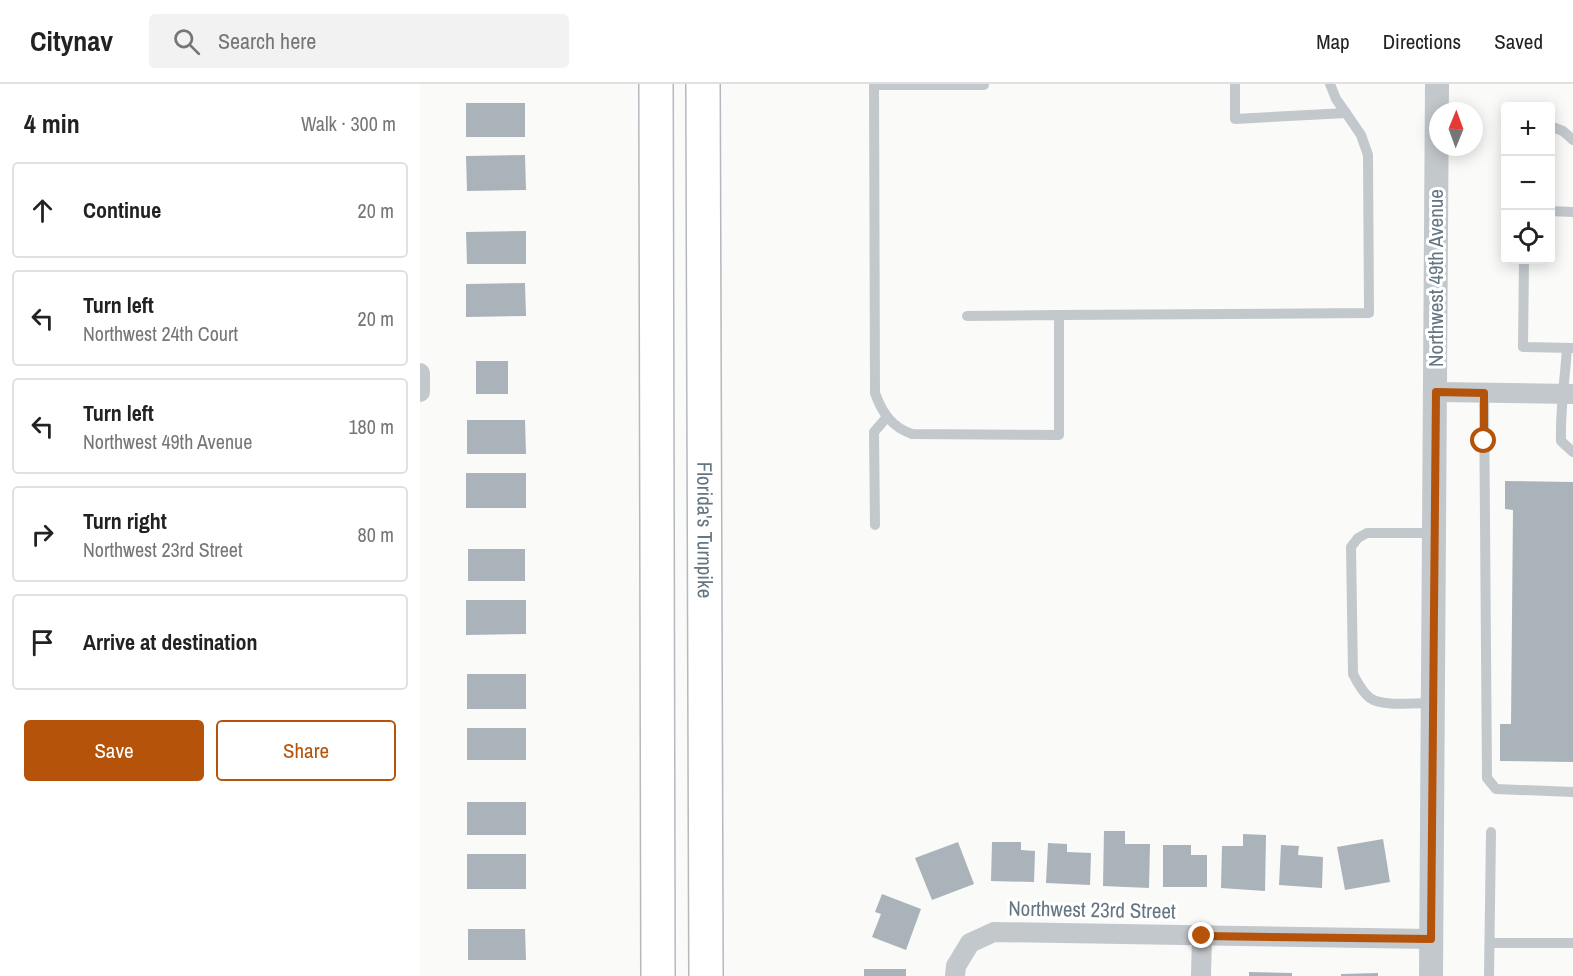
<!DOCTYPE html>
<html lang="en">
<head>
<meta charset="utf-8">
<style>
  body { margin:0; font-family:"Archivo Narrow",sans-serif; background:#f2f2f2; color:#222 }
  .controls { position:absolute; right:18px; top:18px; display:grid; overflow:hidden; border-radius:6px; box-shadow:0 3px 15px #0003 }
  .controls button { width:54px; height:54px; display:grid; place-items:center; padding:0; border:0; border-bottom:2px solid #e0e0e0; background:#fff; color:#222; font:30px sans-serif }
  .compass { position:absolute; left:1009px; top:18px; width:54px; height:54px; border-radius:50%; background:#fff; box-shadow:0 3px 15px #0003; rotate:1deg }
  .stop { position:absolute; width:18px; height:18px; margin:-14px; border:4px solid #b45309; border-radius:50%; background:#fff }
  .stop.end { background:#b45309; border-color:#fff; box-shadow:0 2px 6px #0008 }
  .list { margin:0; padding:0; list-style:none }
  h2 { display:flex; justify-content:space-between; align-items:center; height:78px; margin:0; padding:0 24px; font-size:26px }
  h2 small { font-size:20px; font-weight:400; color:#767676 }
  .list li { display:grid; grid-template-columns:39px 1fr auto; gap:18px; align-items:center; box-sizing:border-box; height:96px; margin:0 12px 12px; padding:0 12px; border:2px solid #e0e0e0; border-radius:6px }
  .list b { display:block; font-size:22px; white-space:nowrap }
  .list p { margin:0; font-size:20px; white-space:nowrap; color:#767676 }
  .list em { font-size:20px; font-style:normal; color:#767676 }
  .actions { display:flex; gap:12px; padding:18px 24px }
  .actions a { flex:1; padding:14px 0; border:2px solid #b45309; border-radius:6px; text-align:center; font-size:21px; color:#b45309 }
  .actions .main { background:#b45309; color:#fff }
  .icon { flex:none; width:33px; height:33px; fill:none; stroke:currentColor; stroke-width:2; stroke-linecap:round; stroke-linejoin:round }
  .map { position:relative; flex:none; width:1153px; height:892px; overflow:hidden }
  header { display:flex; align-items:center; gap:36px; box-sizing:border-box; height:84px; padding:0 30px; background:#fff; border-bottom:2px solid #e0e0e0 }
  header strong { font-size:28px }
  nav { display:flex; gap:33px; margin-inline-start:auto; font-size:21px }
  .search { width:420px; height:54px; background:#f2f2f2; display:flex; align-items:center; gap:15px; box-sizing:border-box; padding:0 21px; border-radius:6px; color:#767676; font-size:22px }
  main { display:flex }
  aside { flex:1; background:#fff }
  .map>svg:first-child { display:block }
  .building { fill:#aab3b9 }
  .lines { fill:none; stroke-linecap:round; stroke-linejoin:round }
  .motorway-casing { stroke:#b4b9bd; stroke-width:36 }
  .service { stroke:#c3c8cc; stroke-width:10 }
  .minor { stroke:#c3c8cc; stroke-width:20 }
  .tertiary { stroke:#c3c8cc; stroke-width:24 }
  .motorway { stroke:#fff; stroke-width:33 }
  .route { stroke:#b45309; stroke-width:8 }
  .labels { text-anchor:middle; stroke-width:6; stroke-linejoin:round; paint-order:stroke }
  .street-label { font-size:21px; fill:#657683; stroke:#fff }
</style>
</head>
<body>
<header>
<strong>Citynav</strong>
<div class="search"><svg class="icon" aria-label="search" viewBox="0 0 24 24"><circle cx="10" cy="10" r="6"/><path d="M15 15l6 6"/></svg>Search here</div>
<nav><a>Map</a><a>Directions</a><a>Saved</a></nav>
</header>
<main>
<aside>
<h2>4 min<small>Walk · 300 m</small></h2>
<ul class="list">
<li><svg class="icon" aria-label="ahead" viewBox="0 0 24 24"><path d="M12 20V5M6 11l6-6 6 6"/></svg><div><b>Continue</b></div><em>20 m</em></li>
<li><svg class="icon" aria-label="left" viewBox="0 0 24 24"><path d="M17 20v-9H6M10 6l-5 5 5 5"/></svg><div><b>Turn left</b><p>Northwest 24th Court</p></div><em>20 m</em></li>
<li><svg class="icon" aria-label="left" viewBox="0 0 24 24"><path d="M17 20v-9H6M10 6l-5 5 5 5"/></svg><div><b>Turn left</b><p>Northwest 49th Avenue</p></div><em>180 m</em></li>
<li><svg class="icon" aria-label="right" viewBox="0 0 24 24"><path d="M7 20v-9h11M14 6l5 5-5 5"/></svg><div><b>Turn right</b><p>Northwest 23rd Street</p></div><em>80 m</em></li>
<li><svg class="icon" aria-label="arrive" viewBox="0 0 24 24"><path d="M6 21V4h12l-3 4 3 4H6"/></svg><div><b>Arrive at destination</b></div></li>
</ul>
<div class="actions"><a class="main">Save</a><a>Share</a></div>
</aside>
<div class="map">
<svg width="1153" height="892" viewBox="0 0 1153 892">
  <rect width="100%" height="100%" fill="#fafaf8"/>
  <g class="building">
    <rect x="46" y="19" width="59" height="34"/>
    <polygon points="105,71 106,106 47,107 46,72"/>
    <polygon points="106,147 106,180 47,180 46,148"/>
    <polygon points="105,199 106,232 46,233 46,200"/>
    <rect x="56" y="277" width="32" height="33"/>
    <polygon points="47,336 105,336 106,370 47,370"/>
    <rect x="46" y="389" width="60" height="35"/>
    <polygon points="1085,397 1153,398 1153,678 1080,677 1080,640 1091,640 1093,426 1085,425"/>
    <rect x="48" y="465" width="57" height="32"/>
    <polygon points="46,516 106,516 106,550 46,551"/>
    <rect x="47" y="590" width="59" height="35"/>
    <rect x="47" y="644" width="59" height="32"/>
    <rect x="47" y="718" width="59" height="33"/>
    <polygon points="684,747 705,747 705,760 730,760 729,804 683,802"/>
    <polygon points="823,750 846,751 845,807 801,804 802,762 823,762"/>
    <polygon points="963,755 970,798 925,806 917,763"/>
    <polygon points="538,758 554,800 512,816 495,774"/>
    <polygon points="572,758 601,758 601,766 615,767 614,798 571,797"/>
    <polygon points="628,759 647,760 647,768 671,769 670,801 626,799"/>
    <polygon points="743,761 771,761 771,771 787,771 787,803 743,803"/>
    <polygon points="861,761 879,762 878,771 903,773 902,804 859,801"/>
    <rect x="47" y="770" width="59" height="35"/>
    <polygon points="462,810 501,825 486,866 452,853 461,830 455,828"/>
    <polygon points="48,845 105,845 106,876 48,876"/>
    <rect x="444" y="885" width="42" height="7"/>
    <polygon points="829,888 872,889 872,892 829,892"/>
    <polygon points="958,889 958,892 921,892 921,890"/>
  </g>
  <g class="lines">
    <defs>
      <g id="motorway">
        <polyline points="236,0 238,892"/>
        <path id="s1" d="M283,0L286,892"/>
      </g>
    </defs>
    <use href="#motorway" class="motorway-casing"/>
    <g class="service">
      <path d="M454,0L455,309C462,329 472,343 492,350L639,351V231L547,232"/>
      <polyline points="815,0 815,35 926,29 916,15 910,0"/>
      <polyline points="454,1 564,1"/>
      <polyline points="1130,42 1143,47 1153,56"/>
      <polyline points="1130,127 1153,128"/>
      <polyline points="1104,176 1103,263 1153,264"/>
      <polyline points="639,231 949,229 948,71 941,51 926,29"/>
      <path d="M1147,264C1145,295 1140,326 1141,357L1153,368"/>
      <polyline points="1064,309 1067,694 1076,705 1153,708"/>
      <polyline points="455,441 454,348 467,333"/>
      <path d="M1013,619C998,619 962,623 950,614C942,608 937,598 933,590L931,463L938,454L947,449H1015"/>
      <polyline points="1070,859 1153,859"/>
      <polyline points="1069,892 1071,748"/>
    </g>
    <g class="minor">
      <polyline points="0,289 0,308"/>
      <polyline points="1016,308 1153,310"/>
      <polyline points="535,892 536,882 550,859 574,848 1011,855"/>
      <polyline points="781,892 782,852"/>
    </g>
    <polyline class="tertiary" points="1011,892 1017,0"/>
    <use href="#motorway" class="motorway"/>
  </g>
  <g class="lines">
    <polyline class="route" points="782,852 1011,855 1016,308 1064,309 1064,357"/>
  </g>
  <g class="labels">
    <g class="street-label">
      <text transform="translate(1016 194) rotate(-90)" y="7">Northwest 49th Avenue</text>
      <text dy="7" stroke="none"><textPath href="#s1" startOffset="446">Florida's Turnpike</textPath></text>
      <text transform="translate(672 826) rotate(1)" y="7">Northwest 23rd Street</text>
    </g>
  </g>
</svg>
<div class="controls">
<button>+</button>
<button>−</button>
<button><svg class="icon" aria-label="locate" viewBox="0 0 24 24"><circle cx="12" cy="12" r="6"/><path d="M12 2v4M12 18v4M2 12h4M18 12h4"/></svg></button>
</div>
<svg class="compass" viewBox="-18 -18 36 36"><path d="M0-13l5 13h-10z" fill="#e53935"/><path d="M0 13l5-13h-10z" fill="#767676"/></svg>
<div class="stop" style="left:1064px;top:357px"></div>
<div class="stop end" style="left:782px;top:852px"></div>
</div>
</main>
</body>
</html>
